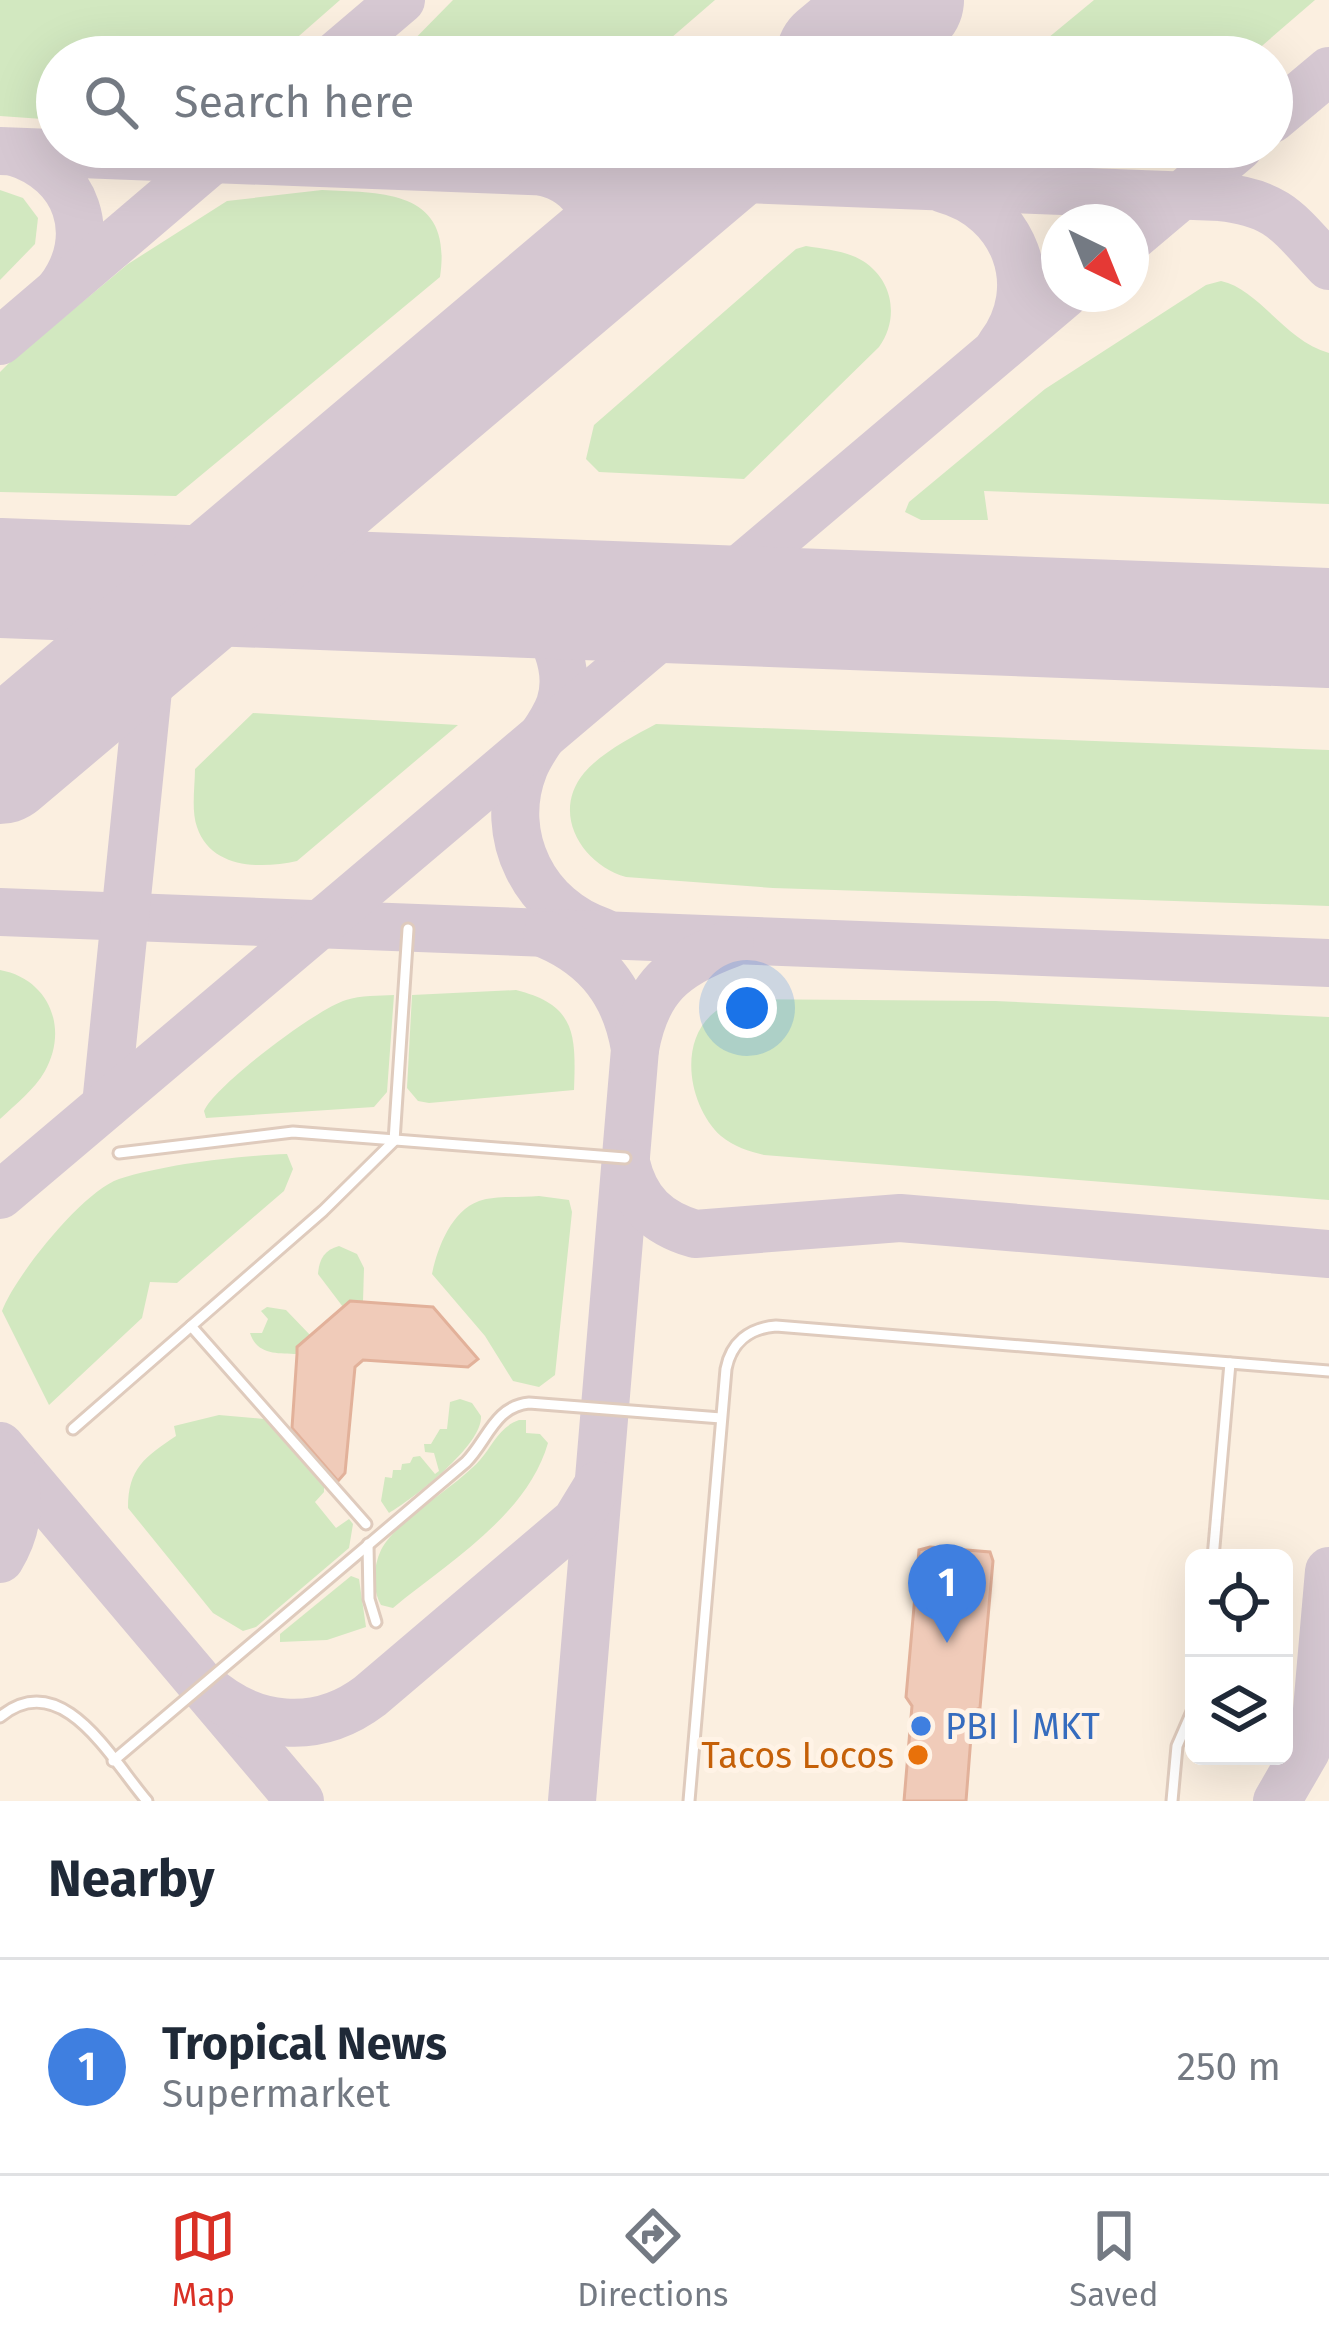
<!DOCTYPE html>
<html lang="en">
<head>
<meta charset="utf-8">
<style>
  body { margin:0; font-family:"Fira Sans",sans-serif; background:#f6f6f7; color:#1f2937 }
  .controls { position:absolute; right:36px; bottom:36px; display:grid; overflow:hidden; border-radius:18px; box-shadow:0 12px 48px #0002 }
  .controls button { width:108px; height:108px; display:grid; place-items:center; padding:0; border:0; border-bottom:3px solid #e0e1e3; background:#fff; color:#1f2937; font:60px sans-serif }
  .compass { position:absolute; left:1041px; top:204px; width:108px; height:108px; border-radius:50%; background:#fff; box-shadow:0 12px 48px #0002; rotate:137deg }
  .you { position:absolute; left:747px; top:1008px; width:42px; height:42px; margin:-30px; border:9px solid #fff; border-radius:50%; background:#1a73e8; box-shadow:0 0 0 18px #1a73e833 }
  .badge { display:grid; place-items:center; width:78px; height:78px; border-radius:50%; background:#d93025; color:#fff; font-size:39px; font-weight:700 }
  .pin { position:absolute; translate:-50% -99px; filter:drop-shadow(0 3px 6px #0008) }
  .pin::after { content:''; position:absolute; top:63px; width:42px; height:36px; background:inherit; clip-path:polygon(0 0,100% 0,50% 100%) }
  .list { margin:0; padding:0; list-style:none }
  h2 { display:flex; justify-content:space-between; align-items:center; height:156px; margin:0; padding:0 48px; font-size:51px }
  h2 small { font-size:39px; font-weight:400; color:#747a83 }
  .list li { display:grid; grid-template-columns:78px 1fr auto; gap:36px; align-items:center; box-sizing:border-box; height:216px; padding:0 48px; border-top:3px solid #e0e1e3 }
  .list b { display:block; font-size:45px; white-space:nowrap }
  .list p { margin:0; font-size:39px; white-space:nowrap; color:#747a83 }
  .list em { font-size:39px; font-style:normal; color:#747a83 }
  .icon { flex:none; width:66px; height:66px; fill:none; stroke:currentColor; stroke-width:2; stroke-linecap:round; stroke-linejoin:round }
  .map { position:relative; flex:none; width:1329px; height:1801px; overflow:hidden }
  .search { position:absolute; background:#fff; box-shadow:0 12px 48px #0002; left:36px; right:36px; top:36px; height:132px; display:flex; align-items:center; gap:30px; box-sizing:border-box; padding:0 42px; border-radius:66px; color:#747a83; font-size:45px }
  .sheet { height:372px; background:#fff }
  nav { display:flex; justify-content:space-around; align-items:center; box-sizing:border-box; height:168px; border-top:3px solid #e0e1e3; background:#fff; font-size:33px; color:#747a83 }
  nav a { display:grid; justify-items:center; gap:6px }
  nav .on { color:#d93025 }
  .map>svg:first-child { display:block }
  .green { fill:#d2e8c0 }
  .lines { fill:none; stroke-linecap:round; stroke-linejoin:round }
  .taxiway { stroke:#d6c8d2; stroke-width:48 }
  .runway { stroke:#d6c8d2; stroke-width:120 }
  .building { fill:#f0cbb9; stroke:#e2b19a; stroke-width:3 }
  .service-casing { stroke:#dfcbbd; stroke-width:15 }
  .service { stroke:#fff; stroke-width:9 }
  .shop-dot { fill:#3f7fe0; stroke:#fff3e6; stroke-width:4.5 }
  .food-dot { fill:#e8710a; stroke:#fff3e6; stroke-width:4.5 }
  .labels { text-anchor:middle; stroke-width:10; stroke-linejoin:round; paint-order:stroke }
  .shop-label { font-size:36px; fill:#366cbe; stroke:#fff3e6; text-anchor:start }
  .food-label { font-size:36px; fill:#c56008; stroke:#fff3e6; text-anchor:end }
</style>
</head>
<body>
<div class="map">
<svg width="1329" height="1801" viewBox="0 0 1329 1801">
  <rect width="100%" height="100%" fill="#fbefe0"/>
  <g class="green">
    <polygon points="0,0 340,0 275,57 57,57 57,120 0,116"/>
    <polygon points="453,0 715,0 649,57 397,57"/>
    <polygon points="1094,0 1315,0 1249,57 1025,57"/>
    <polygon points="0,190 23,198 38,218 35,244 0,280"/>
    <path d="M322,190C385,193 453,190 440,277L176,496L0,492V372L9,363L128,264L227,201Z"/>
    <path d="M806,246C825,249 847,251 863,261C894,281 899,319 879,347L744,479L599,472L586,459L594,425L796,249Z"/>
    <path d="M1221,281C1259,289 1284,340 1329,353V504L984,491L988,520H921L905,512L909,502L1045,389L1206,285Z"/>
    <path d="M253,713L458,725L297,861C261,869 211,869 197,827C191,810 195,786 195,769Z"/>
    <path d="M656,724L1329,750V906L773,888L626,877C583,865 550,814 584,773C602,752 632,737 656,724Z"/>
    <path d="M0,970C49,979 69,1028 45,1071C34,1090 16,1104 0,1119Z"/>
    <path d="M516,990C576,1005 576,1034 574,1090L429,1103L418,1101L407,1088L412,995Z"/>
    <path d="M394,995L387,1092L374,1107L206,1118L204,1111C215,1085 318,1008 346,1000C361,995 379,996 394,995Z"/>
    <path d="M746,999L995,1001L1329,1017V1200L764,1155C749,1151 734,1147 721,1136C688,1106 676,1037 719,1009C726,1005 737,1002 746,999Z"/>
    <path d="M287,1154L293,1169L284,1191L177,1283L150,1282L142,1318L49,1405L2,1311C15,1276 83,1191 119,1179C167,1164 237,1156 287,1154Z"/>
    <path d="M539,1196L569,1200L572,1212L555,1375L539,1387L513,1381L485,1336L432,1274C437,1249 451,1211 479,1201C496,1195 521,1198 539,1196Z"/>
    <path d="M339,1246L357,1254L364,1268L363,1302L343,1307L318,1274C319,1260 324,1250 339,1246Z"/>
    <path d="M267,1307L286,1310L311,1336L298,1347L297,1354C277,1353 257,1355 250,1333H262L268,1319L261,1311Z"/>
    <path d="M460,1399L472,1403L481,1416C483,1445 413,1499 389,1513L381,1501L385,1477L392,1478L393,1470H401L402,1464L410,1463L413,1457L420,1456L435,1474L439,1471L434,1453L425,1452L424,1444H431L440,1429H447L450,1402Z"/>
    <path d="M219,1415L264,1419L324,1487V1492L315,1502L336,1528L349,1519L353,1524L349,1548L256,1627L243,1631L213,1613L128,1508C128,1468 145,1457 176,1436L174,1426Z"/>
    <path d="M519,1420H526V1433L540,1434L548,1443C527,1516 448,1562 393,1608L381,1605C372,1589 373,1567 381,1550C397,1519 455,1488 480,1460C493,1445 499,1427 519,1420Z"/>
    <polygon points="351,1576 359,1579 366,1627 327,1640 280,1642 280,1634"/>
  </g>
  <g class="lines">
    <g class="taxiway">
      <polyline points="334,57 401,0"/>
      <polyline points="839,57 840,54"/>
      <polyline points="1272,119 1329,71"/>
      <path d="M0,151L1220,197C1280,203 1290,225 1329,266"/>
      <path d="M14,152C77,171 100,236 60,289"/>
      <path d="M543,172C589,183 605,222 590,265"/>
      <path d="M944,189C1014,208 1045,286 1000,346"/>
      <polyline points="643,220 726,187"/>
      <polyline points="1131,238 1239,147"/>
      <polyline points="0,341 224,150"/>
      <path d="M489,596C501,599 514,600 524,606C554,623 571,671 560,704C552,727 533,745 524,768C497,836 535,910 603,932"/>
      <polyline points="0,912 1329,963"/>
      <path d="M547,935C598,957 626,994 635,1049L572,1801"/>
      <path d="M635,1049C646,988 673,965 730,944"/>
      <polyline points="106,1105 149,680 168,633 211,586"/>
      <path d="M626,1163C635,1202 657,1223 695,1234L900,1218L1329,1254"/>
      <polyline points="0,1195 1065,294"/>
      <polyline points="0,1446 300,1801"/>
      <path d="M0,1559C20,1526 23,1491 6,1456"/>
      <path d="M203,1685C251,1729 316,1737 370,1696L576,1521L598,1485"/>
      <polyline points="1277,1801 1306,1751 1316,1721 1329,1571"/>
    </g>
    <g class="runway">
      <polyline points="836,57 904,0"/>
      <polyline points="0,578 1329,628"/>
      <polyline points="0,764 730,147"/>
    </g>
  </g>
  <g class="building">
    <polygon points="350,1301 433,1307 478,1359 468,1367 363,1360 355,1367 345,1473 338,1481 292,1428 297,1354 297,1347"/>
    <polygon points="930,1547 990,1552 993,1561 980,1708 973,1711 966,1801 904,1801 912,1706 906,1697 919,1550"/>
  </g>
  <g class="lines">
    <defs>
      <g id="service">
        <polyline points="119,1153 293,1132 625,1158"/>
        <polyline points="191,1326 366,1524"/>
        <polyline points="73,1429 323,1211 394,1141 408,929"/>
        <polyline points="368,1544 369,1599 376,1622"/>
        <polyline points="1213,1558 1230,1363"/>
        <path d="M0,1717C62,1666 111,1759 147,1801"/>
        <path d="M113,1761L466,1462C487,1441 495,1406 529,1403L721,1418"/>
        <path d="M689,1801L726,1369C731,1343 749,1328 776,1326L1329,1371"/>
        <polyline points="1172,1801 1177,1746 1194,1707"/>
      </g>
    </defs>
    <use href="#service" class="service-casing"/>
    <use href="#service" class="service"/>
  </g>
  <circle class="shop-dot" cx="921" cy="1726" r="12"/>
  <circle class="food-dot" cx="918" cy="1755" r="12"/>
  <g class="labels">
    <g class="shop-label">
      <text x="945" y="1739">PBI | MKT</text>
    </g>
    <g class="food-label">
      <text x="894" y="1768">Tacos Locos</text>
    </g>
  </g>
</svg>
<div class="controls">
<button><svg class="icon" aria-label="locate" viewBox="0 0 24 24"><circle cx="12" cy="12" r="6"/><path d="M12 2v4M12 18v4M2 12h4M18 12h4"/></svg></button>
<button><svg class="icon" aria-label="layers" viewBox="0 0 24 24"><path d="M12 4l9 5-9 5-9-5zM3 14l9 5 9-5"/></svg></button>
</div>
<svg class="compass" viewBox="-18 -18 36 36"><path d="M0-13l5 13h-10z" fill="#e53935"/><path d="M0 13l5-13h-10z" fill="#747a83"/></svg>
<div class="you"></div>
<div class="pin badge" style="left:947px;top:1643px;background:#3f7fe0">1</div>
<div class="search"><svg class="icon" aria-label="search" viewBox="0 0 24 24"><circle cx="10" cy="10" r="6"/><path d="M15 15l6 6"/></svg>Search here</div>
</div>
<section class="sheet">
<h2>Nearby<small></small></h2>
<ul class="list">
<li><span class="badge" style="background:#3f7fe0">1</span><div><b>Tropical News</b><p>Supermarket</p></div><em>250 m</em></li>
</ul>
</section>
<nav>
<a class="on"><svg class="icon" aria-label="map" viewBox="0 0 24 24"><path d="M3 6l6-2 6 2 6-2v14l-6 2-6-2-6 2zM9 4v14M15 6v14"/></svg>Map</a>
<a><svg class="icon" aria-label="directions" viewBox="0 0 24 24"><path d="M12 3l9 9-9 9-9-9zM9 14v-3h6M13 9l2 2-2 2"/></svg>Directions</a>
<a><svg class="icon" aria-label="saved" viewBox="0 0 24 24"><path d="M7 4h10v16l-5-4-5 4z"/></svg>Saved</a>
</nav>
</body>
</html>
